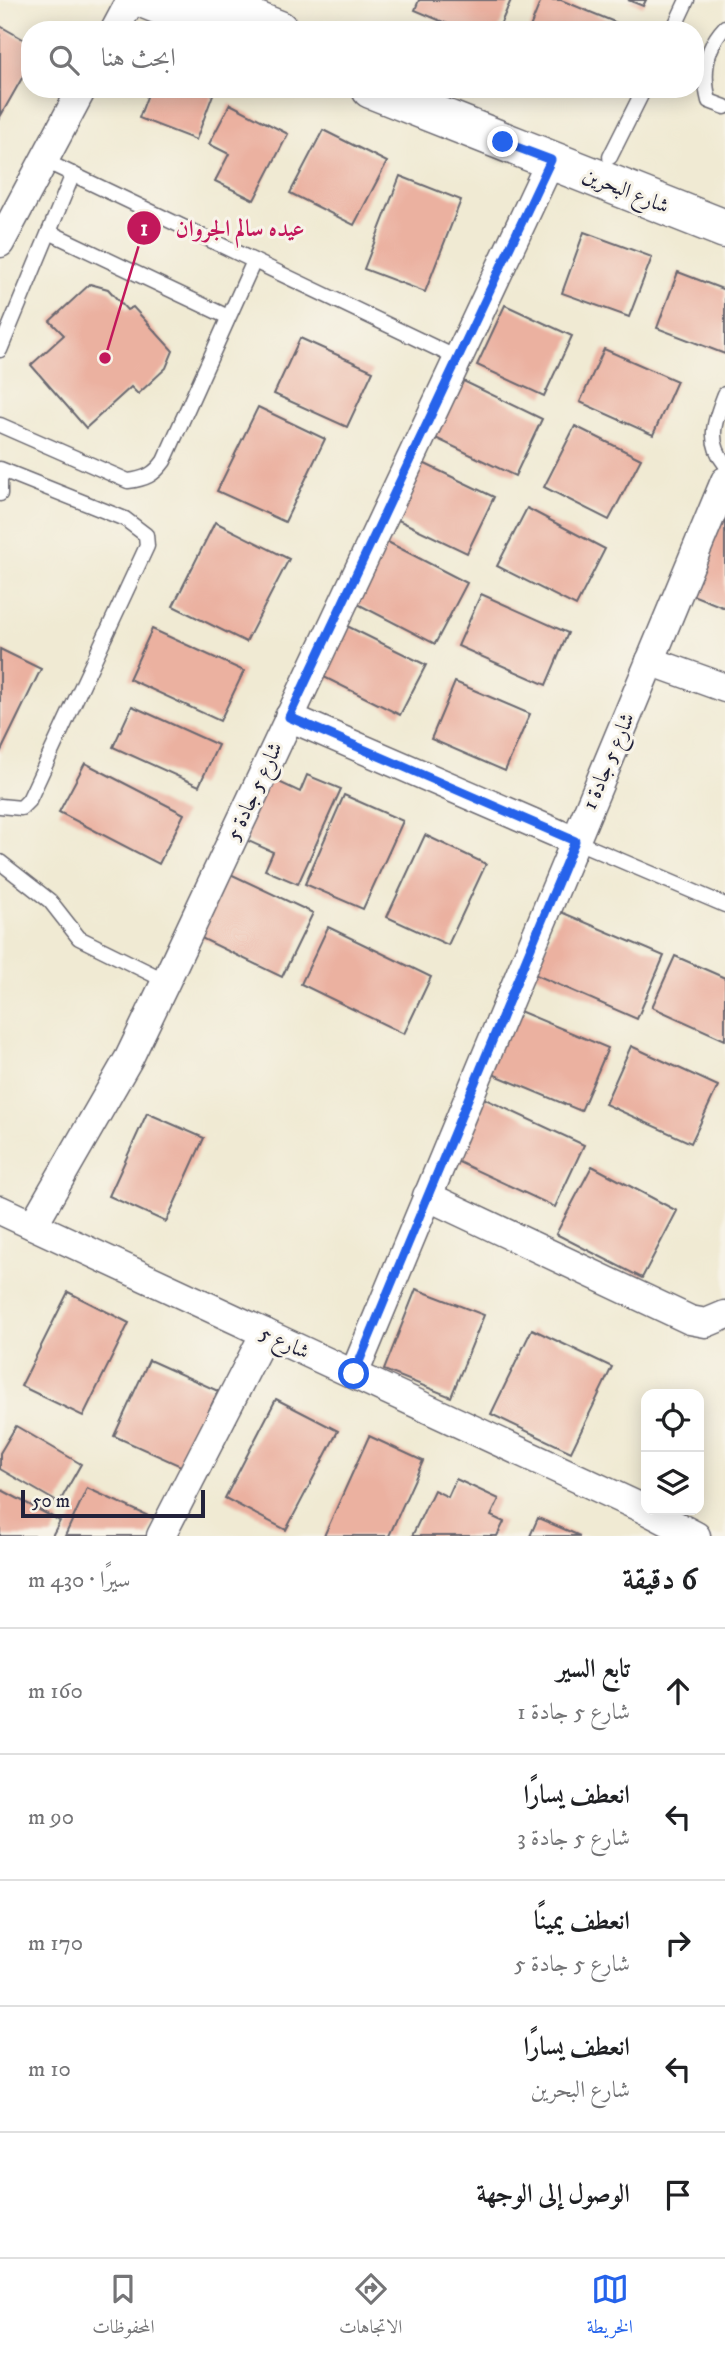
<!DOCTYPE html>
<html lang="ar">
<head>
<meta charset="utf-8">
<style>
  body { margin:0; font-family:"IM FELL DW Pica",Amiri,serif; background:#f2f2f2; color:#202124; direction:rtl }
  .controls { position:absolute; right:21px; bottom:21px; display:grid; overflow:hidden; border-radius:14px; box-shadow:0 4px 18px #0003 }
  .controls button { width:63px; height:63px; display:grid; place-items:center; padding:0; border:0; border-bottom:2px solid #e0e0e0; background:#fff; color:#202124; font:35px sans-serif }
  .scale { position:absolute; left:21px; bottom:18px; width:184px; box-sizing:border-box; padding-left:7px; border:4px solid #22223b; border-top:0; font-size:19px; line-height:24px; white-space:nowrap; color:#22223b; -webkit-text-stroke:5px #f7f3e8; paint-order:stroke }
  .stop { position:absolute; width:21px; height:21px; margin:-16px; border:5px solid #2563eb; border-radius:50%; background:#fff }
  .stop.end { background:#2563eb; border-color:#fff; box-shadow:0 2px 7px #0008 }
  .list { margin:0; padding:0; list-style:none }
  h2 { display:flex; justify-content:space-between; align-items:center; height:91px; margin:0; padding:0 28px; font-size:30px }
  h2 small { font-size:23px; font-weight:400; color:#757577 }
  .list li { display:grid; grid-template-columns:46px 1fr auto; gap:21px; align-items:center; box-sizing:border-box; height:126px; padding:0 28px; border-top:2px solid #e0e0e0 }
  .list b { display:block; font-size:26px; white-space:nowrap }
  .list p { margin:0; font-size:23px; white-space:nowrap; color:#757577 }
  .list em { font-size:23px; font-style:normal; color:#757577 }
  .icon { flex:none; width:38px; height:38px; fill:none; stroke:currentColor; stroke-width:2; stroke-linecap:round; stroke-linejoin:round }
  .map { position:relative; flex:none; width:725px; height:1536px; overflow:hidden; direction:ltr }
  .search { position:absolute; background:#fff; box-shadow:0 4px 18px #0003; left:21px; right:21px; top:21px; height:77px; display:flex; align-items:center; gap:18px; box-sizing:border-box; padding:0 24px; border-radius:28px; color:#757577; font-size:26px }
  .sheet { height:721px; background:#fff }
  nav { display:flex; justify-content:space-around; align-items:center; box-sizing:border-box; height:98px; border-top:2px solid #e0e0e0; background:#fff; font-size:19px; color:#757577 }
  nav a { display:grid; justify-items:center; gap:4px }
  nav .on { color:#2563eb }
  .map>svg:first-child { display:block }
  .building { fill:#ebb1a0 }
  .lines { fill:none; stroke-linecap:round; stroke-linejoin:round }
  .lane-casing { stroke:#6a6870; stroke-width:17 }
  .street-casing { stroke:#6a6870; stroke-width:31 }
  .secondary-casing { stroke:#6a6870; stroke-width:41 }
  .lane { stroke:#fff; stroke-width:14 }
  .street { stroke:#fff; stroke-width:28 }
  .secondary { stroke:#fff; stroke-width:38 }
  .route { stroke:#2563eb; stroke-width:9 }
  .labels { text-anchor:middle; stroke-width:6; stroke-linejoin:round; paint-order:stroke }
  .street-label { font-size:21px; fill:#22223b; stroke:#f7f3e8 }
  .leader { fill:none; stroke:#c2185b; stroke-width:2.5 }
  .callout-dot { fill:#c2185b; stroke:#f7f3e8; stroke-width:2.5 }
  .mark-label { font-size:21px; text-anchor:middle; font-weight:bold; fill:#fff }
  .callout-label { font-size:23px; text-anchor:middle; font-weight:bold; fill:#c2185b; stroke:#f7f3e8; stroke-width:6; stroke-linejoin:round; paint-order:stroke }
</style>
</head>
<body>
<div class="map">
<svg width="725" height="1536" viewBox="0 0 725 1536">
  <rect width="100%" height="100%" fill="#f7f3e8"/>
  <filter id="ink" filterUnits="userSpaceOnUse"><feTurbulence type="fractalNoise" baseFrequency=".0143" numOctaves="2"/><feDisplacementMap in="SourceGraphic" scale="14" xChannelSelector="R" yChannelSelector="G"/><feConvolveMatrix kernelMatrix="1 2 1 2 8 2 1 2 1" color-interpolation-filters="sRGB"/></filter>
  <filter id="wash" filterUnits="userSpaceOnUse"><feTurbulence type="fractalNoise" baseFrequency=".00686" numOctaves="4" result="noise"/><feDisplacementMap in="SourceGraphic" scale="28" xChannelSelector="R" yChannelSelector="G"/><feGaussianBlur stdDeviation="1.57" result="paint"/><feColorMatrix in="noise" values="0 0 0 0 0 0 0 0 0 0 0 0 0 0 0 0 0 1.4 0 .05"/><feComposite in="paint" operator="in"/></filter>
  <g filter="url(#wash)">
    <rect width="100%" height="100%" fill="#f0ead3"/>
    <g id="blocks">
      <g class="building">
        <polygon points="419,0 511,0 498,30 462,30 415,10"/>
        <polygon points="541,0 561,0 634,30 529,30"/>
        <polygon points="628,0 646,0 643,6"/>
        <polygon points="0,26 30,43 30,64 0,117"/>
        <polygon points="150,89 215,89 196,140 139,118"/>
        <polygon points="230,104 288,134 254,200 215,181 229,154 209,144"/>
        <polygon points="323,130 387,162 354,225 290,193"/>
        <polygon points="400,176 461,200 425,292 364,269"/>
        <polygon points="584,232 652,257 629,317 562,293"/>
        <polygon points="678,272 725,290 725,354 657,328"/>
        <polygon points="90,284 108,289 127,310 133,307 173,351 166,368 138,394 131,387 86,428 31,365 64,335 50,321"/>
        <polygon points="505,305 572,336 544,396 477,365"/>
        <polygon points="300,338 373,371 347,427 274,394"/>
        <polygon points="604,349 677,381 653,435 580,402"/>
        <polygon points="453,376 542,419 515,476 425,433"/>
        <polygon points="258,407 325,439 285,522 217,491"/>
        <polygon points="575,426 641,459 609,520 544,487"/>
        <polygon points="421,462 494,497 467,553 394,518"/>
        <polygon points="725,503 725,608 685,592"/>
        <polygon points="527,508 605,549 576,606 497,566"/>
        <polygon points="215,522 289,559 246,642 173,606"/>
        <polygon points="382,539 467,583 435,644 350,600"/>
        <polygon points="481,594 568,633 546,685 458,646"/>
        <polygon points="347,626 426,665 400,715 322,676"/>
        <polygon points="152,629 244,671 220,721 129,679"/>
        <polygon points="0,649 41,669 0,753"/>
        <polygon points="455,682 530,714 505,771 431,739"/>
        <polygon points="132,706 218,745 199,786 113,747"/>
        <polygon points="85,763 184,814 159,864 59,812"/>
        <polygon points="264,775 300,792 307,775 341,789 298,884 265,870 273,852 237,836"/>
        <polygon points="344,795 403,821 363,909 305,884"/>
        <polygon points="425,835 486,864 448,945 387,917"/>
        <polygon points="224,871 313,913 282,977 193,934"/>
        <polygon points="561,912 664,956 637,1019 534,974"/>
        <polygon points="328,927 431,977 404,1034 301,984"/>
        <polygon points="675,956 725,978 725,1040 652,1007"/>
        <polygon points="510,1007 608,1048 581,1111 483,1070"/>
        <polygon points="631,1046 718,1086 691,1143 605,1104"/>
        <polygon points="481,1097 584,1145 555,1207 452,1159"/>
        <polygon points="147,1113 204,1138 166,1222 109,1196"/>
        <polygon points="592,1166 677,1211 642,1278 556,1234"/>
        <polygon points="416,1289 484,1315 451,1397 384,1370"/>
        <polygon points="68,1292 129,1323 83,1416 21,1386"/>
        <polygon points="532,1329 612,1367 571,1452 491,1414"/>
        <polygon points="149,1360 218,1391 183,1467 114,1436"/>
        <polygon points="276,1399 338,1431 286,1530 225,1498"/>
        <polygon points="16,1426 81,1464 59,1503 0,1469 0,1453"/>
        <polygon points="369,1436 423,1461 389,1536 324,1536"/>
        <polygon points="456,1479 499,1499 491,1516 504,1522 497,1536 412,1536 434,1490 448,1497"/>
        <polygon points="87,1488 155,1519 147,1536 65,1536"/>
        <polygon points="0,1489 60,1521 52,1536 0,1536"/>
        <polygon points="538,1518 580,1536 530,1536"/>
      </g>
    </g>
  </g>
  <g filter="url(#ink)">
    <use href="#blocks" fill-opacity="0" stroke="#6a6870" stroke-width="2"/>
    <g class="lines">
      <defs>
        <g id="lane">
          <path d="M725,27C705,48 702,73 709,101L725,107"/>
          <polyline points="673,30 687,0"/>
          <polyline points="610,157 644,89"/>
          <polyline points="43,160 457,358"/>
          <polyline points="49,232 228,317"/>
          <polyline points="0,350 73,174"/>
          <path d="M725,394C715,420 706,440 725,464"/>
          <path d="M0,425L128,481C145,479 154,475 164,461L254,261"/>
          <polyline points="0,469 125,519 146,535 147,546 29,800 21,808 0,806"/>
          <polyline points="0,476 0,494"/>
          <polyline points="575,841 725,905"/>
          <polyline points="0,862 50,901 79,938 166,981"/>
        </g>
        <g id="street">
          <polyline points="115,30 131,0"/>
          <polyline points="0,243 82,89"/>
          <polyline points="650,661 725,688"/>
          <polyline points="289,717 575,841"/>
          <polyline points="427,1196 690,1320 706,1323 725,1315"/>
          <polyline points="0,1210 646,1510"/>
          <polyline points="33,1225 129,1058 166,981 551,160"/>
          <polyline points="354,1374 725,481"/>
          <polyline points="646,1510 696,1536"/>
          <polyline points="161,1536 265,1333"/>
        </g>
        <g id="secondary">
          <polyline points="147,0 222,30"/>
          <polyline points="204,0 279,30"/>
          <polyline points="371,89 725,229"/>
        </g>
      </defs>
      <use href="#lane" class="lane-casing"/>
      <use href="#street" class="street-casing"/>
      <use href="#secondary" class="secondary-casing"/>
      <use href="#lane" class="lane"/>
      <use href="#street" class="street"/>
      <use href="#secondary" class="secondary"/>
    </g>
  </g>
  <g class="lines" filter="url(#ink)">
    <polyline class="route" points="354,1374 575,841 289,717 551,160 503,142"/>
  </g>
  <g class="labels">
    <g class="street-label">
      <text transform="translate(626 190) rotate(22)" y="7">شارع البحرين</text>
      <text transform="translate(608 761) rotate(-67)" y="7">شارع 5 جادة 1</text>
      <text transform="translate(254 791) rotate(-65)" y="7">شارع 5 جادة 5</text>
      <text transform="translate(285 1342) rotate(25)" y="7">شارع 5</text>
    </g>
  </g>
  <path class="leader" d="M105 358L144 228"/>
  <g class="callout-dot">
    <circle cx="105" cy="358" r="7"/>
    <circle cx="144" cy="228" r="18"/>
  </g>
  <g class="mark-label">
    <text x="144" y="235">1</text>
  </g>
  <g class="callout-label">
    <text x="240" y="236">عيده سالم الجروان</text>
  </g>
</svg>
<div class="controls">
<button><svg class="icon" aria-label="locate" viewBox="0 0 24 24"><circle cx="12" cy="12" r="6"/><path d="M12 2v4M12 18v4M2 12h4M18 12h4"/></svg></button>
<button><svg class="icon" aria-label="layers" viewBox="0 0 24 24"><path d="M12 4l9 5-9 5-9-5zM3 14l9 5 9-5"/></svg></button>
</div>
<div class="scale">50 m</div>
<div class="stop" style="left:354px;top:1374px"></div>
<div class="stop end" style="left:503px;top:142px"></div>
<div class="search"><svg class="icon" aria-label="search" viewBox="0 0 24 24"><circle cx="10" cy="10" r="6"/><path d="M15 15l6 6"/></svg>ابحث هنا</div>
</div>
<section class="sheet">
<h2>6 دقيقة<small>سيرًا · 430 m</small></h2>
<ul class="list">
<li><svg class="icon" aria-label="ahead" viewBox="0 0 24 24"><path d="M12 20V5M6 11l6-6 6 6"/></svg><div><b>تابع السير</b><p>شارع 5 جادة 1</p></div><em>160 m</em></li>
<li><svg class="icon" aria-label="left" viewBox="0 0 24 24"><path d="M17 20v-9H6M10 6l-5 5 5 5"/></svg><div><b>انعطف يسارًا</b><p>شارع 5 جادة 3</p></div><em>90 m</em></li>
<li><svg class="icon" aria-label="right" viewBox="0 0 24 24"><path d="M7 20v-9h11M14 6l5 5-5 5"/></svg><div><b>انعطف يمينًا</b><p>شارع 5 جادة 5</p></div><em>170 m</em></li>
<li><svg class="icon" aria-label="left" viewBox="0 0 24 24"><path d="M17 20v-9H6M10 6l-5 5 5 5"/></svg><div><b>انعطف يسارًا</b><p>شارع البحرين</p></div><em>10 m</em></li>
<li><svg class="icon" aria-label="arrive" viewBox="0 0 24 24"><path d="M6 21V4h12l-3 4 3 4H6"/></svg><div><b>الوصول إلى الوجهة</b></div></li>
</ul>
</section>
<nav>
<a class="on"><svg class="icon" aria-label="map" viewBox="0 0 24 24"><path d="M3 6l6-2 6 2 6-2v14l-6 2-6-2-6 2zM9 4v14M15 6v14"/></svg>الخريطة</a>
<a><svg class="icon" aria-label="directions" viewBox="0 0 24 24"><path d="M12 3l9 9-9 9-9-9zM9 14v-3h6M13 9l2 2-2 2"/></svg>الاتجاهات</a>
<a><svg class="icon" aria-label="saved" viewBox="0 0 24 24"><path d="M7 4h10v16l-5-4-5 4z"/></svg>المحفوظات</a>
</nav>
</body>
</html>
